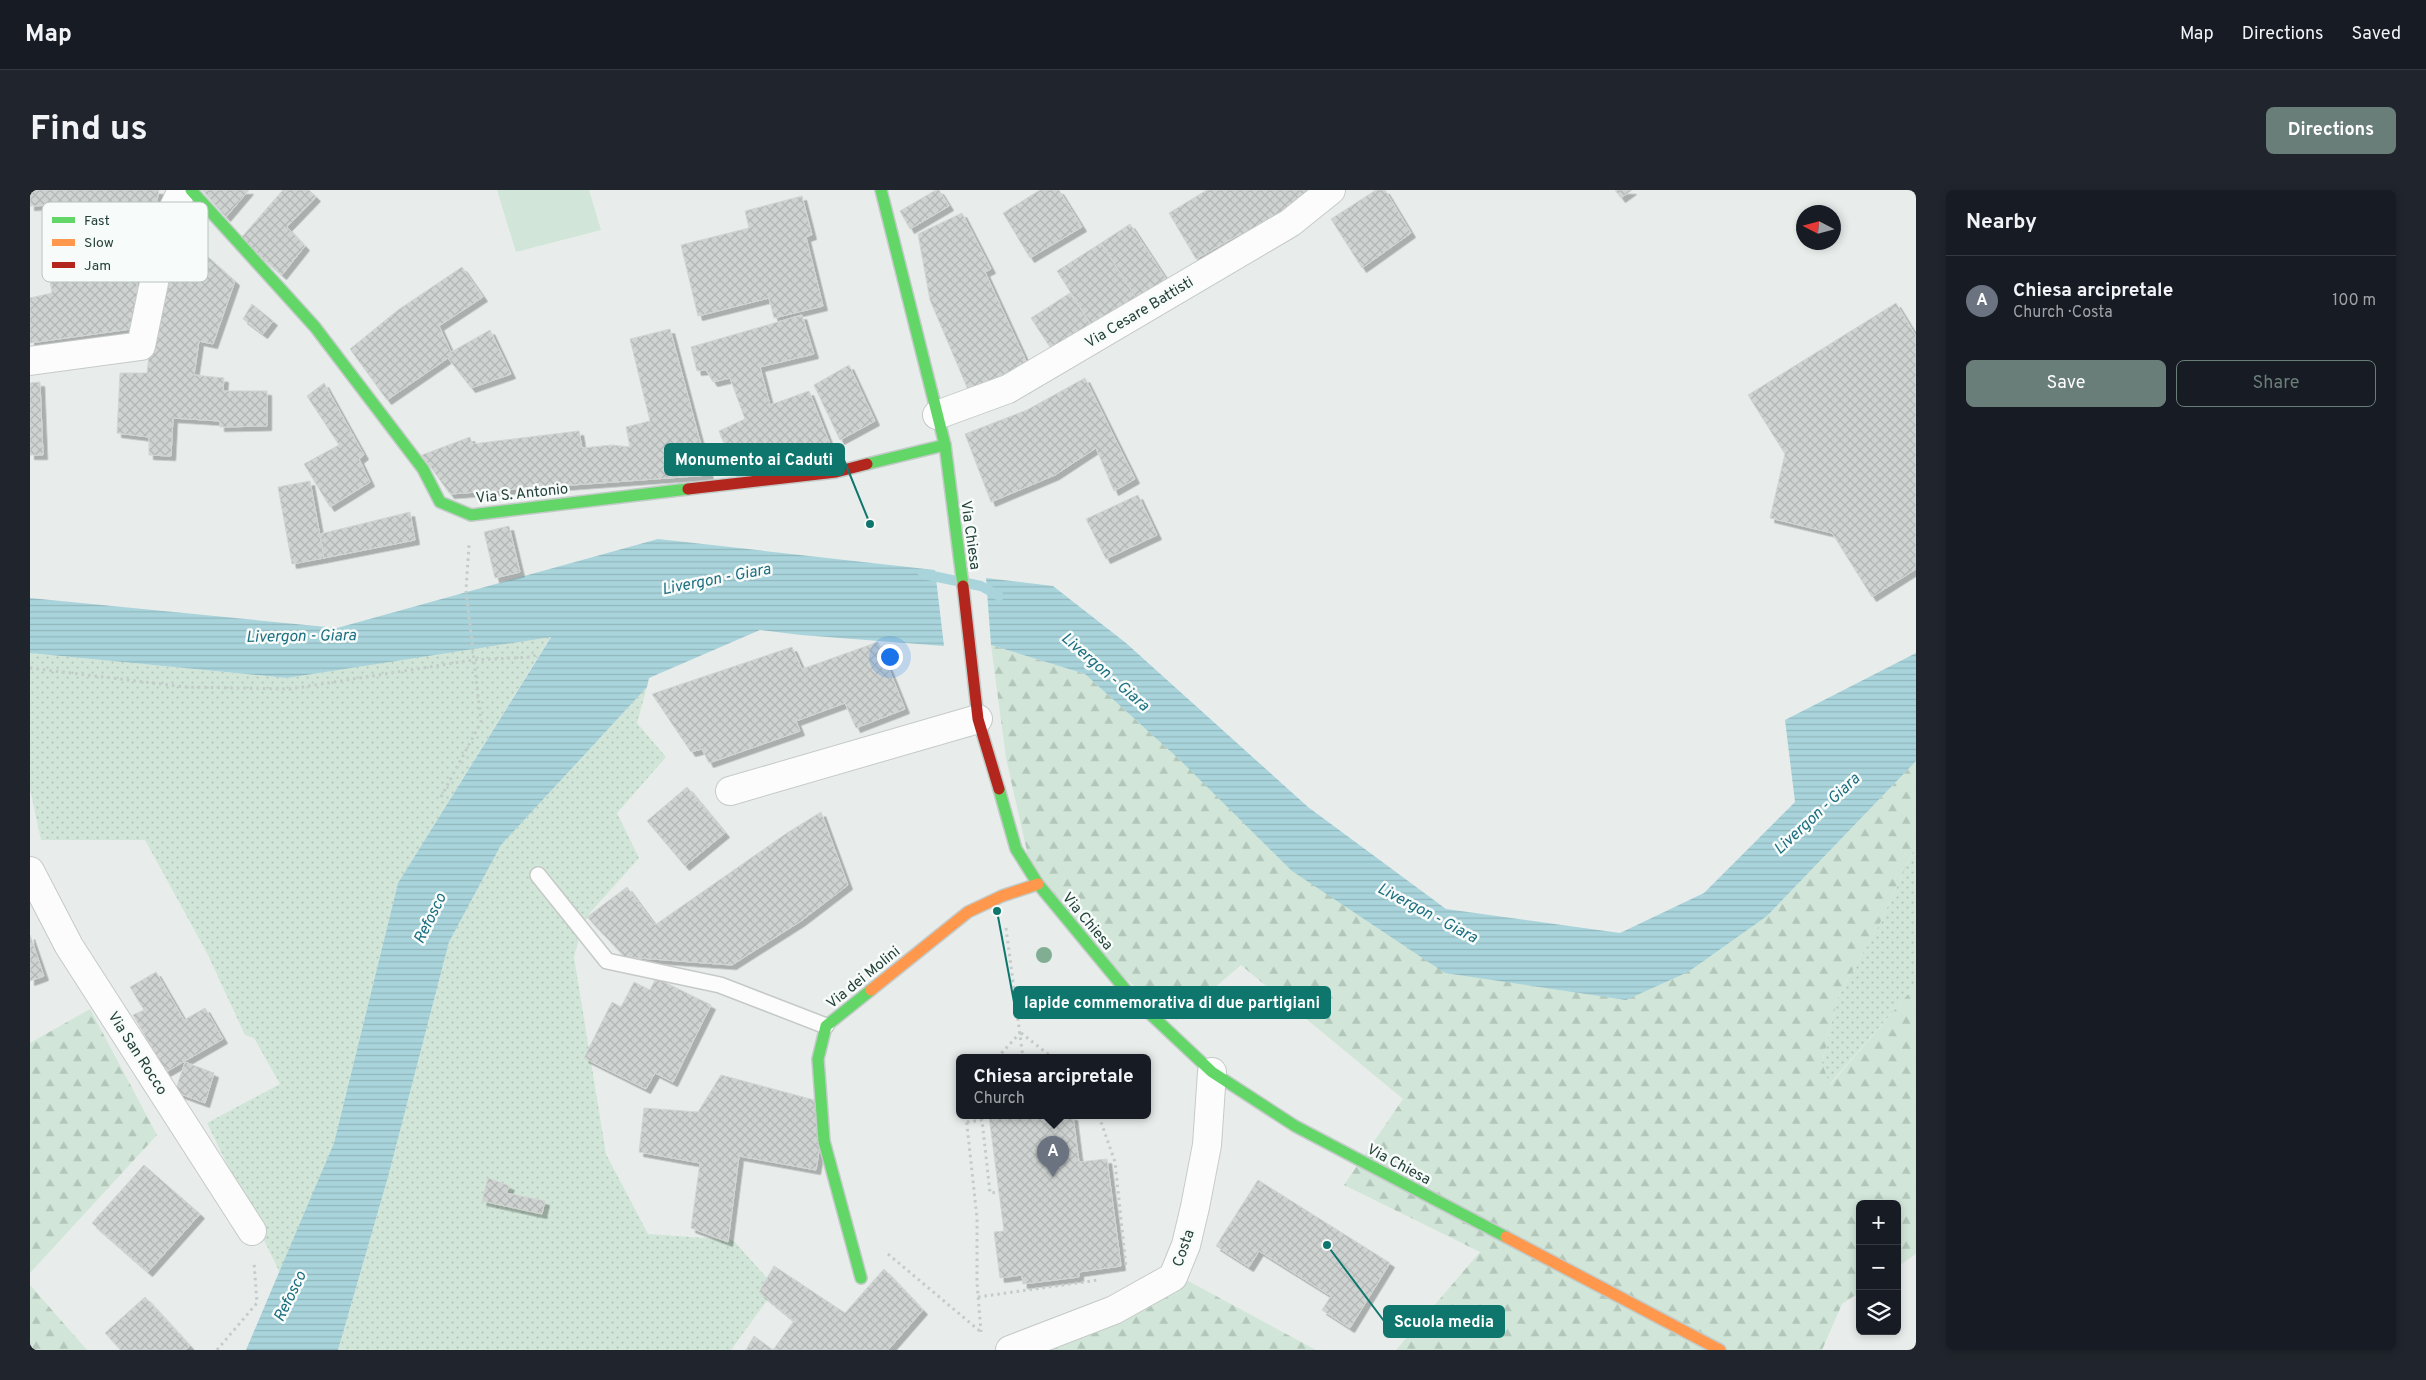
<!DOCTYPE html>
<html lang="en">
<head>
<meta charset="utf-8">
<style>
  body { margin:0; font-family:Overpass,sans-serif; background:#20242c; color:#f1f3f6 }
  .controls { position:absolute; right:15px; bottom:15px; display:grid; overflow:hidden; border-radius:8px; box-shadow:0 2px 8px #0003 }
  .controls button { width:45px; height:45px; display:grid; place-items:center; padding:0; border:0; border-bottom:1px solid #363941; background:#171b24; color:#f1f3f6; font:25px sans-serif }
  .compass { position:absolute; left:1766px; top:15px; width:45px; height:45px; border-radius:50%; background:#171b24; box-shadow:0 2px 8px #0003; rotate:276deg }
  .you { position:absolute; left:859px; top:466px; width:18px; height:18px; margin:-12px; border:4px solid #fff; border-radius:50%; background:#1a73e8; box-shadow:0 0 0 8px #1a73e833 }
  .badge { display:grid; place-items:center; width:32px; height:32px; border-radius:50%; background:#697e78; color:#fff; font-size:16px; font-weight:700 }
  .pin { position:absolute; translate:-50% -41px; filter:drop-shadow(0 1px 2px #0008) }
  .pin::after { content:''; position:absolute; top:26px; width:18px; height:15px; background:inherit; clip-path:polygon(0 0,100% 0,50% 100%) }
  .popup { position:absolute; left:926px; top:864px; width:195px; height:65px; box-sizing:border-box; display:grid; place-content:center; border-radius:8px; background:#171b24; filter:drop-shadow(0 1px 4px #0005); font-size:16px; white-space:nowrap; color:#9ea1a6 }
  .popup b { font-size:19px; color:#f1f3f6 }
  .popup::after { content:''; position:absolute; left:50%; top:100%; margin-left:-10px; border:10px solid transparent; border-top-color:#171b24 }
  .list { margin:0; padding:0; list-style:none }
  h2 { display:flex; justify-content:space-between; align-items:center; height:65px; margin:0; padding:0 20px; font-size:21px }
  h2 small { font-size:16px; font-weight:400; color:#9ea1a6 }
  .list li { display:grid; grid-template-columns:32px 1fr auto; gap:15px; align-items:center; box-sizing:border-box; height:90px; padding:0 20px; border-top:1px solid #363941 }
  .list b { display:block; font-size:19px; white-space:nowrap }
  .list p { margin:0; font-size:16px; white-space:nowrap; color:#9ea1a6 }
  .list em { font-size:16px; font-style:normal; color:#9ea1a6 }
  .actions { display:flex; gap:10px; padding:15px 20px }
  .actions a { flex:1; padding:11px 0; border:1px solid #697e78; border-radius:8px; text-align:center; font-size:18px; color:#697e78 }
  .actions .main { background:#697e78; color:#fff }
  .icon { flex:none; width:28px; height:28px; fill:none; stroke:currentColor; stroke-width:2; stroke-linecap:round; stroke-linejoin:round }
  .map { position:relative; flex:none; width:1886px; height:1160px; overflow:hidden; border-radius:8px }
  header { display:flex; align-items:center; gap:30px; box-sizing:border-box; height:70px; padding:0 25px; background:#171b24; border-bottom:1px solid #363941 }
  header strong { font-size:24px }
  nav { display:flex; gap:28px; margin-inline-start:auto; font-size:18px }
  .intro { display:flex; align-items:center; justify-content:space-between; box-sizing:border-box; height:120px; padding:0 30px }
  h1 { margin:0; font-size:35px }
  .button { padding:12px 22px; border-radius:8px; background:#697e78; color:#fff; font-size:18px; font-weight:700 }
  main { display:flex; gap:30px; padding:0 30px }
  aside { flex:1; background:#171b24; border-radius:8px; box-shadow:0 2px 8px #0003 }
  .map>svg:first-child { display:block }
  .grass { fill:url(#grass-dots) }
  .forest { fill:url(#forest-firs) }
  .park { fill:#d1e6d8 }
  .water { fill:url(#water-rules) }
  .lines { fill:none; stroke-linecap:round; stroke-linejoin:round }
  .stream { stroke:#a9d4db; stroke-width:10 }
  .building { fill:url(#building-cross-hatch); stroke:#d1d6d4; filter:url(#shadow) }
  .lane-casing { stroke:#c5cac8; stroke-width:18 }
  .street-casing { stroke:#c5cac8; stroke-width:30 }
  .fast-casing { stroke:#c3cbc8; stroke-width:14 }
  .slow-casing { stroke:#c3cbc8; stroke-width:14 }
  .jam-casing { stroke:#c3cbc8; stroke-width:14 }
  .path { stroke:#c3ccca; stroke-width:3; stroke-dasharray:2.5 4; stroke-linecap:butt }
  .lane { stroke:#fcfcfc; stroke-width:15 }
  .street { stroke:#fcfcfc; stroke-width:28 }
  .fast { stroke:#63d668; stroke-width:11 }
  .slow { stroke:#ff974d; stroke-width:11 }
  .jam { stroke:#b3261e; stroke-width:11 }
  .tree { fill:#81ae93 }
  .labels { text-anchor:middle; stroke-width:5; stroke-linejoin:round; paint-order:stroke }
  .street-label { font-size:15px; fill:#24423a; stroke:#f7fbf9 }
  .water-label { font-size:16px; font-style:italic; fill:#1c6f80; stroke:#f7fbf9 }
  .key { fill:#f7fbf9; stroke:#b8c4c0; stroke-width:1 }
  .key-label { font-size:14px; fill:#24423a }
  .leader { fill:none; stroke:#0f766e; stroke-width:2 }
  .callout-dot { fill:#0f766e; stroke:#f7fbf9; stroke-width:2 }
  .callout { fill:#0f766e; stroke:#0f766e; stroke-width:2 }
  .callout-label { font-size:16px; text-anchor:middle; font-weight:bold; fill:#fff }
</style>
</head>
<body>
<header>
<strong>Map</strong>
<nav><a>Map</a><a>Directions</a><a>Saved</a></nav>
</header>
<div class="intro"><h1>Find us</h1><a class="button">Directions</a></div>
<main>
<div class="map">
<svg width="1886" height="1160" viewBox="0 0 1886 1160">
  <defs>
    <pattern id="grass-dots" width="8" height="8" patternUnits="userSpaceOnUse" patternTransform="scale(1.25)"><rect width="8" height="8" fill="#d1e6d8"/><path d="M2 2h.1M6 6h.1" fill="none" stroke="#b3c6ba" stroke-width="1.8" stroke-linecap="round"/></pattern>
    <pattern id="forest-firs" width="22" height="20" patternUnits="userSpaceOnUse" patternTransform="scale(1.25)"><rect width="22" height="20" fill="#d1e6d8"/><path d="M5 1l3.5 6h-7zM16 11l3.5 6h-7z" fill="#b3c6ba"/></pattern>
    <pattern id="water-rules" width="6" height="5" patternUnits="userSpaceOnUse" patternTransform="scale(1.25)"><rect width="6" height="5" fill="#a9d4db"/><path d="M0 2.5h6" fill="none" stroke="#91b7bd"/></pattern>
    <pattern id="building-cross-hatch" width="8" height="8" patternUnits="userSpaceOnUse" patternTransform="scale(1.25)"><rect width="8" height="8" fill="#cfd4d2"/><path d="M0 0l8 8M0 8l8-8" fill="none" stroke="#b2b7b5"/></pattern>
    <filter id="shadow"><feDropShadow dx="4.5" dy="4.5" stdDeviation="0" flood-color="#0004"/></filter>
  </defs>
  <rect width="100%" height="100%" fill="#e8edeb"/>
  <g class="grass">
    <polygon points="521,446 368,693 304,953 250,1083 177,933 250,894 224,848 215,845 177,763 115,650 11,650 0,599 0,463 257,488"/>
    <polygon points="617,497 607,533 636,567 587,623 609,668 559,724 552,738 544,767 576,964 618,1044 703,1050 746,1098 701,1160 308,1160 358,987 419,752 471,655"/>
    <polygon points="1886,655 1886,795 1799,895 1792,873 1808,806 1849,735"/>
  </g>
  <g class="forest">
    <polygon points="961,455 1055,484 1151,571 1415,783 1737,726 1886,571 1886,655 1849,735 1808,806 1792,873 1800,895 1886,795 1886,1064 1867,1077 1867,1014 1830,1014 1830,1102 1812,1114 1792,1160 1366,1160 1450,1062 1314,995 1373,909 1211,775 1147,830 1135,823 1056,754 998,666 976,568"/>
    <polygon points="60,819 127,945 0,1083 0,853"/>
    <polygon points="1149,1086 1286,1160 996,1160"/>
    <polygon points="0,1095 57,1160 0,1160"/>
  </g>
  <polygon class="park" points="467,0 559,0 571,40 486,62"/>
  <g class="water">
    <polygon points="628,349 905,380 914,456 771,445 730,440 619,488 617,497 471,655 419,752 358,987 308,1160 216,1160 304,953 368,693 521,447 257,488 0,463 0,408 307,438"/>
    <polygon points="956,388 1023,396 1096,453 1278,617 1416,719 1590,743 1674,703 1765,612 1755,530 1886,463 1886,571 1737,726 1658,782 1596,810 1415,783 1262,681 1151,571 1055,484 961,455"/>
  </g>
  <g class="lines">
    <polyline class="stream" points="893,384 951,396 969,406"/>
  </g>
  <g class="building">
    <polygon points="0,0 129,0 126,16 105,17 108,138 0,153 0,108 22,103 12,40 25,40 24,15 0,16"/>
    <polygon points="172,0 219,0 196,27"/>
    <polygon points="253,0 279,0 286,7 257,37 275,56 252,85 211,48"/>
    <polygon points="906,0 909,0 919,16 880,39 870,21"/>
    <polygon points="1010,0 1029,0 1052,37 1000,68 973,23"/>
    <polygon points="1177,0 1280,0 1277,7 1211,50 1208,45 1166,69 1139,23"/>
    <polygon points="1346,0 1355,0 1381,43 1332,78 1301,29"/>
    <polygon points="1585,0 1602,0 1591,8"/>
    <polygon points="772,6 782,45 776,47 793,116 744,128 739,108 668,126 651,55 719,38 715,21"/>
    <polygon points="932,23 961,79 955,82 997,173 939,202 900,110 888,44"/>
    <polygon points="1100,34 1138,92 1108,111 1071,53"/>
    <polygon points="1071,53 1108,111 1064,139 1027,81"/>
    <polygon points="138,56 176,65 205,91 183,154 169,151 164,185 194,188 193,201 237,201 237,236 190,237 190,231 143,228 141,266 119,265 119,247 87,243 90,183 117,183 122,137"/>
    <polygon points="432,77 453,107 409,136 421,162 460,140 481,184 441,198 418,168 357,210 320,159 368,120"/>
    <polygon points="1040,103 1064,139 1025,165 1001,128"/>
    <polygon points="1866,113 1886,146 1886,379 1842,407 1802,343 1740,328 1755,264 1718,205"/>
    <polygon points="222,114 243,131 233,144 213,129"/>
    <polygon points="772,125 784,164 730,177 740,215 779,201 804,264 754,283 708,289 689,241 715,229 700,188 683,192 676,180 667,181 661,157"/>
    <polygon points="640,139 679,285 420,304 392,265 440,247 442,254 549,241 552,258 582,255 600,257 596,237 620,231 600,149"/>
    <polygon points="819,175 845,231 810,250 784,195"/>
    <polygon points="1055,188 1105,289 1084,301 1066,258 1025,285 961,312 935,244 997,220"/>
    <polygon points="10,192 13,265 0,265 0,193"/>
    <polygon points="294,193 334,265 329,269 340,292 300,317 274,274 309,255 277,206"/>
    <polygon points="280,291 294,368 262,374 248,297"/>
    <polygon points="1108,305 1127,345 1076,369 1056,329"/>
    <polygon points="380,322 385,350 294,368 290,344"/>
    <polygon points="479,336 490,382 465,388 454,342"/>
    <polygon points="848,452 875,519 826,538 815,513 766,531 770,541 679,573 672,559 661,562 622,504 762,457 772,479"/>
    <polygon points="657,597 695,643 655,676 617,631"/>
    <polygon points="791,622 818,695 771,731 702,775 595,767 557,727 597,697 625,735 757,643"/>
    <polygon points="0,745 14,786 0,791"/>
    <polygon points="126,782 154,830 175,818 193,849 136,882 103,825 114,820 100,797"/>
    <polygon points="626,788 681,815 643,892 625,883 616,899 554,868 582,812 591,817 604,792 620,800"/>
    <polygon points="155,872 184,883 175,913 145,902"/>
    <polygon points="691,885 784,910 791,949 786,980 709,966 698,1052 661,1038 670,973 609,962 614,918 668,922"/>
    <polygon points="959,926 1043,926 1049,972 1077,969 1091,1076 1049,1082 1049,1087 993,1094 992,1085 970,1088 964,1042 974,1041"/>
    <polygon points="114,975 170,1024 118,1082 62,1033"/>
    <polygon points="458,988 480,996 476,1003 515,1011 512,1024 452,1011"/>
    <polygon points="1228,990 1360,1073 1320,1138 1292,1120 1301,1106 1229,1061 1219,1077 1186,1056"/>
    <polygon points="744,1076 815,1123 854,1079 893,1120 858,1160 716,1160 724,1146 743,1160 764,1131 729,1102"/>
    <polygon points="115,1107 160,1156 155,1160 91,1160 75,1143"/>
  </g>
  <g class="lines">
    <defs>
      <polyline id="lane" points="508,685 577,771 690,795 796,836"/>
      <g id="street">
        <polyline points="0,171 111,156 136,34 152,0"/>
        <polyline points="907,225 978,199 1260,33 1301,0"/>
        <polyline points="700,601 948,529"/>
        <polyline points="0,681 39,756 222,1041"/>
        <polyline points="980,1160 1084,1120 1143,1087 1156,1055 1165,1017 1177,955 1182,882"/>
      </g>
      <g id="fast">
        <polyline points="161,0 285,137 393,279 410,312 441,325 658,299"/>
        <polyline points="851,0 915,255 933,396"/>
        <polyline points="837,274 915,255"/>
        <polyline points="969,599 986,659 1008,694 1099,804 1182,882 1265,936 1476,1047"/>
        <polyline points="831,1088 794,951 788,869 796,836 841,800"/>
      </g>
      <g id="slow">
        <polyline points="841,800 938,722 972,706 1008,694"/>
        <polyline points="1476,1047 1690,1160"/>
      </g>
      <g id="jam">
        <polyline points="658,299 806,282 837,274"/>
        <polyline points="933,396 948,529 969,599"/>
      </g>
    </defs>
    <use href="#lane" class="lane-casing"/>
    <use href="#street" class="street-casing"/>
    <use href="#fast" class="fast-casing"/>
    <use href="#slow" class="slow-casing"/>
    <use href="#jam" class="jam-casing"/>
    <g class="path">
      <polyline points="0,478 155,497 260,499 443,470 501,467 506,465"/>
      <polyline points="411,607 451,532 436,400 439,355"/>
      <polyline points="976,738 993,868"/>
      <polyline points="991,843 1023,868"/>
      <polyline points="967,868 990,843"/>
      <polyline points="936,926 947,1028 947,1093 951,1142"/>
      <polyline points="1069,926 1085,972 1096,1077"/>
      <polyline points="937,932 952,930 960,1003 969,1002"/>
      <polyline points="858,1064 951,1142"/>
      <polyline points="948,1107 1068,1090"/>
      <polyline points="187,1160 227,1113 224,1072"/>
    </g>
    <use href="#lane" class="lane"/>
    <use href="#street" class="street"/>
    <use href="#fast" class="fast"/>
    <use href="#slow" class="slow"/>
    <use href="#jam" class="jam"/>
  </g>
  <circle class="tree" cx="1014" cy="765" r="8"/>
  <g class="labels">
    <g class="street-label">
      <text transform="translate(1109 122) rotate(-31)" y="5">Via Cesare Battisti</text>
      <text transform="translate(492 303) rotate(-6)" y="5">Via S. Antonio</text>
      <text transform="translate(941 345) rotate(82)" y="5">Via Chiesa</text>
      <text transform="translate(1058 731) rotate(50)" y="5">Via Chiesa</text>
      <text transform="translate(833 787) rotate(-39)" y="5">Via dei Molini</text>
      <text transform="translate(108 863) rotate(57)" y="5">Via San Rocco</text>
      <text transform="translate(1369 974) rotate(28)" y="5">Via Chiesa</text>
      <text transform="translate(1153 1058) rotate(-71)" y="5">Costa</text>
    </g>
    <g class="water-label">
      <text transform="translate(686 388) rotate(-11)" y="6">Livergon - Giara</text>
      <text transform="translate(271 445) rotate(-1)" y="6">Livergon - Giara</text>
      <text transform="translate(1076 481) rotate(41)" y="6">Livergon - Giara</text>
      <text transform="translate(1786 623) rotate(-43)" y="6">Livergon - Giara</text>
      <text transform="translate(1398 722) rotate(28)" y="6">Livergon - Giara</text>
      <text transform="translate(399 728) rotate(-64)" y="6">Refosco</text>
      <text transform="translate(259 1106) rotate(-64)" y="6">Refosco</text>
    </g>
  </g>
  <rect x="12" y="12" width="166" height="80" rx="8" class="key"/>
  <rect x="22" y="27" width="23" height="6" fill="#63d668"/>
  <rect x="22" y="49" width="23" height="7" fill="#ff974d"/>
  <rect x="22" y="72" width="23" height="6" fill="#b3261e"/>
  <g class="key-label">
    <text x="54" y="35">Fast</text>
    <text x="54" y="57">Slow</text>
    <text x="54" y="80">Jam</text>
  </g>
  <path class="leader" d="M840 334L814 270M967 721L984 812M1297 1055L1354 1131"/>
  <g class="callout-dot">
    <circle cx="840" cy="334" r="5"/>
    <circle cx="967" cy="721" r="5"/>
    <circle cx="1297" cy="1055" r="5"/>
  </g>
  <g class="callout">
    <rect x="635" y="254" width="179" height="31" rx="5"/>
    <rect x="984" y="797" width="316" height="31" rx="5"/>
    <rect x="1354" y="1116" width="120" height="31" rx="5"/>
  </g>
  <g class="callout-label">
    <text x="724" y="275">Monumento ai Caduti</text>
    <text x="1142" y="818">lapide commemorativa di due partigiani</text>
    <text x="1414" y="1137">Scuola media</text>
  </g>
</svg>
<div class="controls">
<button>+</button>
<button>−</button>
<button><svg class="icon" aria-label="layers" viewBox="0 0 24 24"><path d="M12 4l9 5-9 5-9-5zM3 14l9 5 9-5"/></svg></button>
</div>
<svg class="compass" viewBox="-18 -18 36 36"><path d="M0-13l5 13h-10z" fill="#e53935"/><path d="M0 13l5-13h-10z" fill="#9ea1a6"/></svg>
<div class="you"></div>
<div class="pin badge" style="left:1023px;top:987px;background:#6b7280">A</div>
<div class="popup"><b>Chiesa arcipretale</b>Church</div>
</div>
<aside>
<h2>Nearby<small></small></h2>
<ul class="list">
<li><span class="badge" style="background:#6b7280">A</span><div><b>Chiesa arcipretale</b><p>Church · Costa</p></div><em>100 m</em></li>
</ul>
<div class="actions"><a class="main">Save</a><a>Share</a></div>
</aside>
</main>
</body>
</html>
